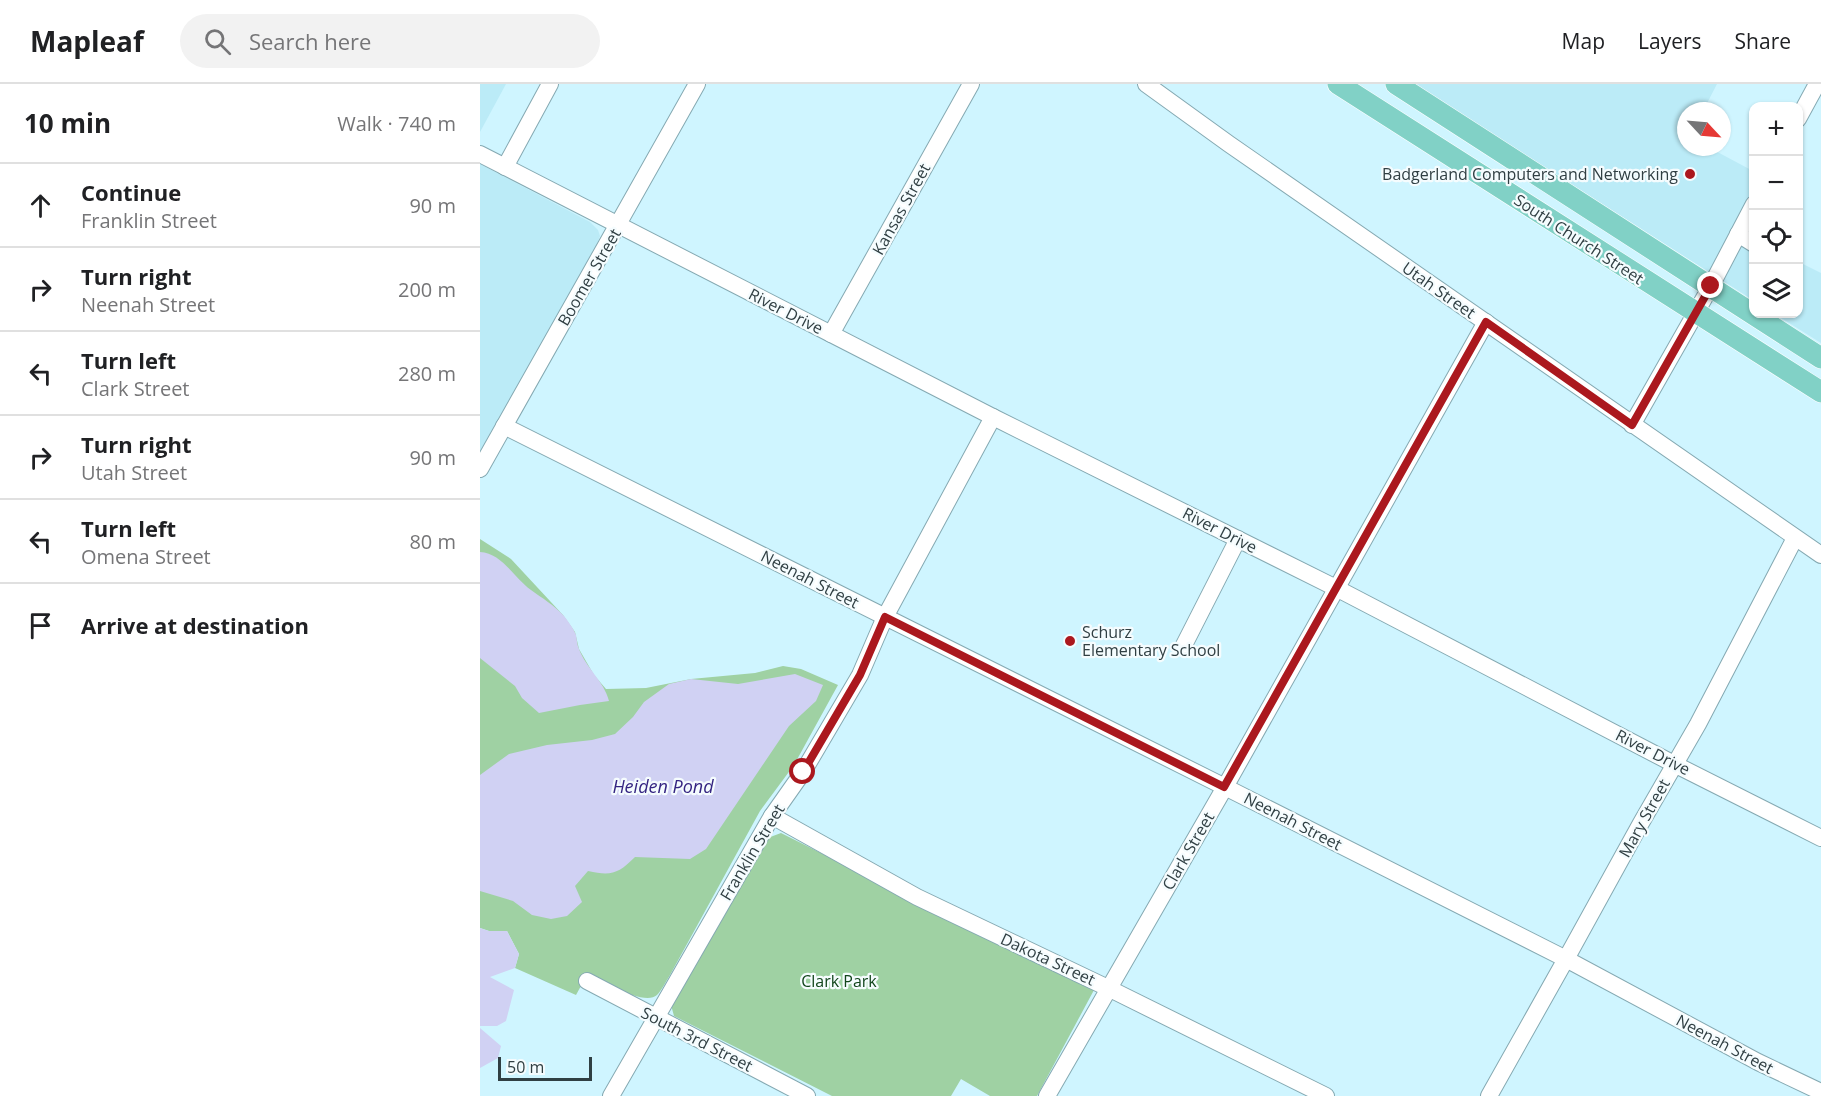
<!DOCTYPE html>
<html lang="en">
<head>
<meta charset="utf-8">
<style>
  body { margin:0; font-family:"Open Sans",sans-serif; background:#f2f2f2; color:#202124 }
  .controls { position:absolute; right:18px; top:18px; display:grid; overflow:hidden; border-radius:12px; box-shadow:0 2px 4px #0004 }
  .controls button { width:54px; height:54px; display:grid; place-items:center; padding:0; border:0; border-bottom:2px solid #e0e0e0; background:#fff; color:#202124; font:30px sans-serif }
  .compass { position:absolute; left:1197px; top:18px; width:54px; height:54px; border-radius:50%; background:#fff; box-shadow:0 2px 4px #0004; rotate:116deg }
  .scale { position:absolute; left:18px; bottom:15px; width:94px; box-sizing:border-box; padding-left:6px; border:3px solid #303f43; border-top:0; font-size:16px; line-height:21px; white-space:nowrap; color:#303f43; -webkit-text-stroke:4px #f5fcfe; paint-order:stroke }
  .stop { position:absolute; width:18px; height:18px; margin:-14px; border:4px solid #ab181e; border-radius:50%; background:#fff }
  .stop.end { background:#ab181e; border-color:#fff; box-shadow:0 2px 6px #0008 }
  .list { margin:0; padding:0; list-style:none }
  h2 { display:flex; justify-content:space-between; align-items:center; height:78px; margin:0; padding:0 24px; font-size:26px }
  h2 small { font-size:20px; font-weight:400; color:#757577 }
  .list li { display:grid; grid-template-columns:39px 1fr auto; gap:18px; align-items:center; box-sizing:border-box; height:84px; padding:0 24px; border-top:2px solid #e0e0e0 }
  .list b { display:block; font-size:22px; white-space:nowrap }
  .list p { margin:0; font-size:20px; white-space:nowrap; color:#757577 }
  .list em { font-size:20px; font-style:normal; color:#757577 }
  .icon { flex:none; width:33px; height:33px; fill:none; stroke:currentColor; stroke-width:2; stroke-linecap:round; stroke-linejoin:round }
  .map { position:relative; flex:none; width:1341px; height:1012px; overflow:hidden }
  header { display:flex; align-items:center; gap:36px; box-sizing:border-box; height:84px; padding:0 30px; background:#fff; border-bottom:2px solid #e0e0e0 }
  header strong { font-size:28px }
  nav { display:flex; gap:33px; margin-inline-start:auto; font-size:21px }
  .search { width:420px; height:54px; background:#f2f2f2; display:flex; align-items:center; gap:15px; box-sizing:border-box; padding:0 21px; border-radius:33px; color:#757577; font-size:22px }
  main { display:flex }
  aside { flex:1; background:#fff }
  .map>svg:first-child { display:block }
  .built { fill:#bbebf7 }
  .green { fill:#9fd1a3 }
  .water { fill:#d0d1f3 }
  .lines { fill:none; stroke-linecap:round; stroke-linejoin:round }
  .minor-casing { stroke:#85a9b2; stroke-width:18 }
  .major-casing { stroke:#fff; stroke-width:22 }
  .minor { stroke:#fff; stroke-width:16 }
  .major { stroke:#81d1c6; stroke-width:21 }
  .route { stroke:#ab181e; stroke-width:8 }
  .poi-dot { fill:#ab181e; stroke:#f5fcfe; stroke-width:2 }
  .labels { text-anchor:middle; stroke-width:4.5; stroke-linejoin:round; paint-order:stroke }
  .poi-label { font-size:16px; fill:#303f43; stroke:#f5fcfe; text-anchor:end }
  .street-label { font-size:16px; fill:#303f43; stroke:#f5fcfe }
  .park-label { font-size:16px; fill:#11451b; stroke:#f5fcfe }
  .water-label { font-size:18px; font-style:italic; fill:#352582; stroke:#f5fcfe }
</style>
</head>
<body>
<header>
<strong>Mapleaf</strong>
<div class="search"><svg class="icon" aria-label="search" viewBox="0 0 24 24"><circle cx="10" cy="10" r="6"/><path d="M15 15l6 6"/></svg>Search here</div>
<nav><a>Map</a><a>Layers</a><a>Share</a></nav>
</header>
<main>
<aside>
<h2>10 min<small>Walk · 740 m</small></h2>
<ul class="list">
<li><svg class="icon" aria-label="ahead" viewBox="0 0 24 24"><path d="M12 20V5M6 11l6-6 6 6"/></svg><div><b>Continue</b><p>Franklin Street</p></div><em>90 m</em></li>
<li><svg class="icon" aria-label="right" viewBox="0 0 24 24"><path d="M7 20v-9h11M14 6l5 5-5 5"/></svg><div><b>Turn right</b><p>Neenah Street</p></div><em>200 m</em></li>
<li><svg class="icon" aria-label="left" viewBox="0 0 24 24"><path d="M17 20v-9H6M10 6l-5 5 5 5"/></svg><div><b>Turn left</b><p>Clark Street</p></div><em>280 m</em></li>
<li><svg class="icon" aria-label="right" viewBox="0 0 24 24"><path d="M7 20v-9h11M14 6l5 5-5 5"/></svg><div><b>Turn right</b><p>Utah Street</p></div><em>90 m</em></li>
<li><svg class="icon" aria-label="left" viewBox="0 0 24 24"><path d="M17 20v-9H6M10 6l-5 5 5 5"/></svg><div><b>Turn left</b><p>Omena Street</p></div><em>80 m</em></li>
<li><svg class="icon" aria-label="arrive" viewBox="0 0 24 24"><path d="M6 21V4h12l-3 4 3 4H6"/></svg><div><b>Arrive at destination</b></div></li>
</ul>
</aside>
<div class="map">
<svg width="1341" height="1012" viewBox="0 0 1341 1012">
  <rect width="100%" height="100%" fill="#cff5ff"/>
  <g class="built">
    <polygon points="0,0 26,0 0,48"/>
    <polygon points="934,0 1237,0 1223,27 1206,27 1206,63 1228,63 1273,87 1273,109 1254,144 1273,154 1273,216"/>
    <polygon points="0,80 110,138 118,146 120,152 114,167 0,368"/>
    <polygon points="1319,178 1341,189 1341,259 1295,230 1318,230"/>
  </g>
  <g class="green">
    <path d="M0,455L31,475L83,531L95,548L99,565L114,591L126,605L166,604L211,595L275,589L303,582L321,585L358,601L314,681L280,727L190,891C186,897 182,906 177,911C164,923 122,896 108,889L96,911L35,884L39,870L27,847H9L0,844Z"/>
    <polygon points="301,749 614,906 557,1012 510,1012 481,995 471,1012 352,1012 194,932 191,921 285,755"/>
  </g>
  <g class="water">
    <path d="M0,468C22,469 34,494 51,506C62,514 74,521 84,532C88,537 94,545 96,551C97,556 97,561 99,565C106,584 124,597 129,617L100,621L59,629L42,614L35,602L0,574Z"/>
    <path d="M315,590L343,601L336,617L309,642L226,765L210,775L155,773C138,790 131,792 108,787L95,802L102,818L87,832L71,835L52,831L33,817L0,807V691L29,670L67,661L112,656L135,650L153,633L164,618L189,600L211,595L258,600Z"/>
    <polygon points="0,844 9,847 27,847 39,870 35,884 10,893 34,906 26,937 17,942 0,942"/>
    <polygon points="0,944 21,962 18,974 0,984"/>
  </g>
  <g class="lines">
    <defs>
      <g id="minor">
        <polyline points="666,0 749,60 1341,471"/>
        <polyline points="1318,35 1337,0"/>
        <polyline points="0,70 513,333 856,504 1194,680 1341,754"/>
        <polyline points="25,83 70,0"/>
        <polyline points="1258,150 1274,160"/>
        <polyline points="351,250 491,0"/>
        <polyline points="1152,341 1231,202 1274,120"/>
        <polyline points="24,342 745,703 1086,875 1278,978 1341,1008"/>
        <polyline points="0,385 217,0"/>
        <polyline points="704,561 758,455"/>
        <polyline points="292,732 437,813 628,904 846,1012"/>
        <polyline points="107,897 327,1012"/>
        <polyline points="131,1012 292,732 323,688 380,591 405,533 513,333"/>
        <polyline points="567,1012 745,703 1006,238"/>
        <polyline points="1009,1012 1086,875 1161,739 1218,640 1315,454"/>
      </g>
      <g id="major">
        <polyline points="858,0 1341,308"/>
        <polyline points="916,0 1341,274"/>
      </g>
    </defs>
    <use href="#minor" class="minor-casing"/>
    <use href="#major" class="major-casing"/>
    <use href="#minor" class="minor"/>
    <use href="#major" class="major"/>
  </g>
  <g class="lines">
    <polyline class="route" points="323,688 380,591 405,533 744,703 1006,238 1152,341 1231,202"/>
  </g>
  <g class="poi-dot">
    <circle cx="1210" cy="90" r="6"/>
    <circle cx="590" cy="557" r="6"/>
  </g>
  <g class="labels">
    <g class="poi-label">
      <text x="1198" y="96">Badgerland Computers and Networking</text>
      <text x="602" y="554" text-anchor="start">Schurz<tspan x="602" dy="18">Elementary School</tspan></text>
    </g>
    <g class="street-label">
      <text transform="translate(421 125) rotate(-61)" y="6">Kansas Street</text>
      <text transform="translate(1099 155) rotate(33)" y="6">South Church Street</text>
      <text transform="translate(109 193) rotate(-60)" y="6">Boomer Street</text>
      <text transform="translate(959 206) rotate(35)" y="6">Utah Street</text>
      <text transform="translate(306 227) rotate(27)" y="6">River Drive</text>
      <text transform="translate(740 446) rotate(27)" y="6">River Drive</text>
      <text transform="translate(330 495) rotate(27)" y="6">Neenah Street</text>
      <text transform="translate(1173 668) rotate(27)" y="6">River Drive</text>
      <text transform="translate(1164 734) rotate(-61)" y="6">Mary Street</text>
      <text transform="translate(813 737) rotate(27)" y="6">Neenah Street</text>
      <text transform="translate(708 767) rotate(-60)" y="6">Clark Street</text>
      <text transform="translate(272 768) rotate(-59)" y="6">Franklin Street</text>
      <text transform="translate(568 875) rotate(25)" y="6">Dakota Street</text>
      <text transform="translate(217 955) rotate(27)" y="6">South 3rd Street</text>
      <text transform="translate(1245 960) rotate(28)" y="6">Neenah Street</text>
    </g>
    <g class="park-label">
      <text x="359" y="903">Clark Park</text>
    </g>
    <g class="water-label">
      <text x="183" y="709">Heiden Pond</text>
    </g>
  </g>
</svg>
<div class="controls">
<button>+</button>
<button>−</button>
<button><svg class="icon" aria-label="locate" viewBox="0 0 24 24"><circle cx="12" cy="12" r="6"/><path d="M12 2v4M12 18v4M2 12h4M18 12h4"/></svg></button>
<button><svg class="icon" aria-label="layers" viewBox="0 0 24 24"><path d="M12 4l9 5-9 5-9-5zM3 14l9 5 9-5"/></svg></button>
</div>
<svg class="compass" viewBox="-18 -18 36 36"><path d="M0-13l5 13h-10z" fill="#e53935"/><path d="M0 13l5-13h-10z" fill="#757577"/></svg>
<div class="scale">50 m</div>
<div class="stop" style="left:323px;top:688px"></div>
<div class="stop end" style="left:1231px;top:202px"></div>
</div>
</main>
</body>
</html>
